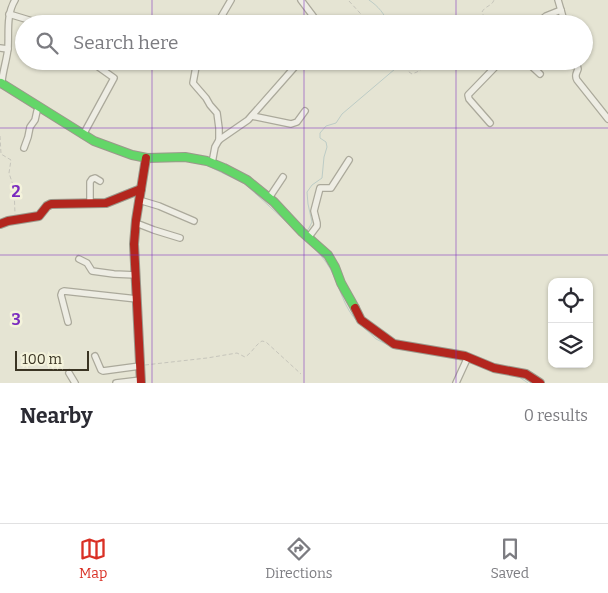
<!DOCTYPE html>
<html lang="en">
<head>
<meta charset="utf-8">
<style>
  body { margin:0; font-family:Bitter,serif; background:#f7f7f7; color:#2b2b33 }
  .controls { position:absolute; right:15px; bottom:15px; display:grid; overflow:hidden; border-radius:10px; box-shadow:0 1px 4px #0004 }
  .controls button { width:45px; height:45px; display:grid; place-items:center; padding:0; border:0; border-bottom:1px solid #e1e1e2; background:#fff; color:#2b2b33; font:25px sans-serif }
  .scale { position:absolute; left:15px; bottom:12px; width:74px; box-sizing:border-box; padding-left:5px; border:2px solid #3a3423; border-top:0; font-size:14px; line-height:18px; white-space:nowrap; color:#3a3423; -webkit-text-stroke:4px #f4f3db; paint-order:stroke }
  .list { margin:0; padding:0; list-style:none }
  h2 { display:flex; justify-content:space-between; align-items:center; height:65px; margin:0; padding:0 20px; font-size:21px }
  h2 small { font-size:16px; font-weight:400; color:#7c7c81 }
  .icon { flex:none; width:28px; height:28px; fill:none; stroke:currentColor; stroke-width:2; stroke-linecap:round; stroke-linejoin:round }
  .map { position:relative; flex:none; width:608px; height:383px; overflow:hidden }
  .search { position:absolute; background:#fff; box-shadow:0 1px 4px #0004; left:15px; right:15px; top:15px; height:55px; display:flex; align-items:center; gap:12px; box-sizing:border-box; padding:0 18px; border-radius:28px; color:#7c7c81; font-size:19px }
  .sheet { height:140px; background:#fff }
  nav { display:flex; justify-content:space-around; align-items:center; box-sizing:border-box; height:70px; border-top:1px solid #e1e1e2; background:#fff; font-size:14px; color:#7c7c81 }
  nav a { display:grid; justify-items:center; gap:2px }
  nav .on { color:#d93025 }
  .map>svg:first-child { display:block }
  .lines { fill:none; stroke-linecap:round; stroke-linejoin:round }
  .stream { stroke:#bdccc6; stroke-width:1 }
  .street-casing { stroke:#aba99b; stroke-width:8 }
  .fast-casing { stroke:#9b988b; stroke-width:10 }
  .jam-casing { stroke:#9b988b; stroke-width:10 }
  .path { stroke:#c6c5bb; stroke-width:1; stroke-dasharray:4 2.5; stroke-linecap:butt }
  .street { stroke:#eeede4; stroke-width:5.5 }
  .fast { stroke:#63d668; stroke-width:8 }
  .jam { stroke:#b3261e; stroke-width:8 }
  .grid { fill:none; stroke:#7b2cbf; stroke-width:1; stroke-opacity:0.55 }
  .grid-label { font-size:16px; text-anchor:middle; font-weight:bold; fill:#7b2cbf; stroke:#f4f3db; stroke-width:5; stroke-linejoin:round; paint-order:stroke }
</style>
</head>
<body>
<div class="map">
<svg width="608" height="383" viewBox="0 0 608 383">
  <rect width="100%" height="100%" fill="#e5e4d3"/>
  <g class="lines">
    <g class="stream">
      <path d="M369,0C378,6 385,14 388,24"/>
      <polyline points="204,164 245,184 293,228"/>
      <polyline points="306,232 309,228 312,222 308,204 307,192 312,185 322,178 324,157 327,147 326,142 320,138 320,133 326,126 336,123 342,114 395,69 399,61"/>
      <path d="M307,241C317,251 325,259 332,272C340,288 344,308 357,321"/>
      <polyline points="360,324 376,339 396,349 418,351"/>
      <polyline points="496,372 519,377 528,383"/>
    </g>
    <defs>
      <g id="street">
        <polyline points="301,0 319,24"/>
        <polyline points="558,0 565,24"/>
        <polyline points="9,14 42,24"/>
        <polyline points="217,24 231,0"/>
        <polyline points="536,24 546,16 561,10"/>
        <polyline points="0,48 8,49"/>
        <polyline points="197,61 193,83 206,98 210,105 217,113 219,128 219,140"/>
        <polyline points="526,61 540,74"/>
        <path d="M576,61L578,69C577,73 574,75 577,80L608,119"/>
        <path d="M0,84L2,81C3,70 7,59 8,48C9,32 6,15 15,0"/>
        <polyline points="252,116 291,124 297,122 305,111"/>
        <polyline points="490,123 469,99 468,95 501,61"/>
        <polyline points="83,135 114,78 90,61"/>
        <polyline points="24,148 28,137 30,127 35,120 37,111 39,107"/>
        <polyline points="212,163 215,147 219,140 248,120 300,61"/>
        <polyline points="269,198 283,177"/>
        <polyline points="139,200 159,206 194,221"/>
        <polyline points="90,202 90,182 92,179 95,178 100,181"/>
        <polyline points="136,223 154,230 180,238"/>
        <polyline points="308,238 317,226 317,223 314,211 320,188 331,188 349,160"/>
        <polyline points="79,259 87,263 92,271 114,274 136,275"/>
        <polyline points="68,322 61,295 62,292 64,291 137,299"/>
        <polyline points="95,356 101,370 103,371 140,366"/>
        <polyline points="69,373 75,383"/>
        <polyline points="116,383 141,380"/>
        <polyline points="456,383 467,359"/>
      </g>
      <polyline id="fast" points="1,83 94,141 132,155 147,158 185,157 207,161 224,168 247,180 274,202 302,232 328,255 335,267 341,283 355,308"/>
      <g id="jam">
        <polyline points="0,224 8,221 39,216 47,206 51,204 106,203 141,189"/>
        <polyline points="355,308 361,320 394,344 465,356 494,368 526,374 540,383"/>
        <polyline points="141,383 134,244 136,220 146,158"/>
      </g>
    </defs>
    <use href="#street" class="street-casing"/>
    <use href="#fast" class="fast-casing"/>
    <use href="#jam" class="jam-casing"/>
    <g class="path">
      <polyline points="349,1 370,24"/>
      <path d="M487,24L482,12C485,6 492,6 494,0"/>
      <polyline points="389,61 392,65 402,64 405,65 409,72 412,74 417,72 434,61"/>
      <polyline points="0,136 1,154 11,160 9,173 14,188 15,214"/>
      <path d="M145,365L207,358L237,353L245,357C252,353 255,345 262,341L266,342L301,374"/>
    </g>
    <use href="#street" class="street"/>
    <use href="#fast" class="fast"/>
    <use href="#jam" class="jam"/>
  </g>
  <path class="grid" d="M152,0V24M304,0V24M456,0V24M152,61V383M304,61V383M456,61V383M0,128H608M0,255H608"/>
  <g class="grid-label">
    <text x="16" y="197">2</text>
    <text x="16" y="325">3</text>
  </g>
</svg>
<div class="controls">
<button><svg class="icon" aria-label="locate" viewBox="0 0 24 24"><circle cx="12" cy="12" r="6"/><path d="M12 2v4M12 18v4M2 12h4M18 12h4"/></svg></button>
<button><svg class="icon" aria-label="layers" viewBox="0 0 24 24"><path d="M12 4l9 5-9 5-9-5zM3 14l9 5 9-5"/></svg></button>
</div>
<div class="scale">100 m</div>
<div class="search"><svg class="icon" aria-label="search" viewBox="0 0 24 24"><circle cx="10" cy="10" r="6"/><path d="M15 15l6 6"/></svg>Search here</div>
</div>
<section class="sheet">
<h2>Nearby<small>0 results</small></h2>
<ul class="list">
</ul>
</section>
<nav>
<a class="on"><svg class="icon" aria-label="map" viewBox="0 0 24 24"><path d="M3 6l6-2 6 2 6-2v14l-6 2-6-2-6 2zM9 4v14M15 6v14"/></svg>Map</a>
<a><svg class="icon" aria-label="directions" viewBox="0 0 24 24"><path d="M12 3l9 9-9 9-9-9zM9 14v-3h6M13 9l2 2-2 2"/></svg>Directions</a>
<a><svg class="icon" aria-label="saved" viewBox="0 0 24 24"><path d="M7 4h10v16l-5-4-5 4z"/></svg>Saved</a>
</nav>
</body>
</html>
